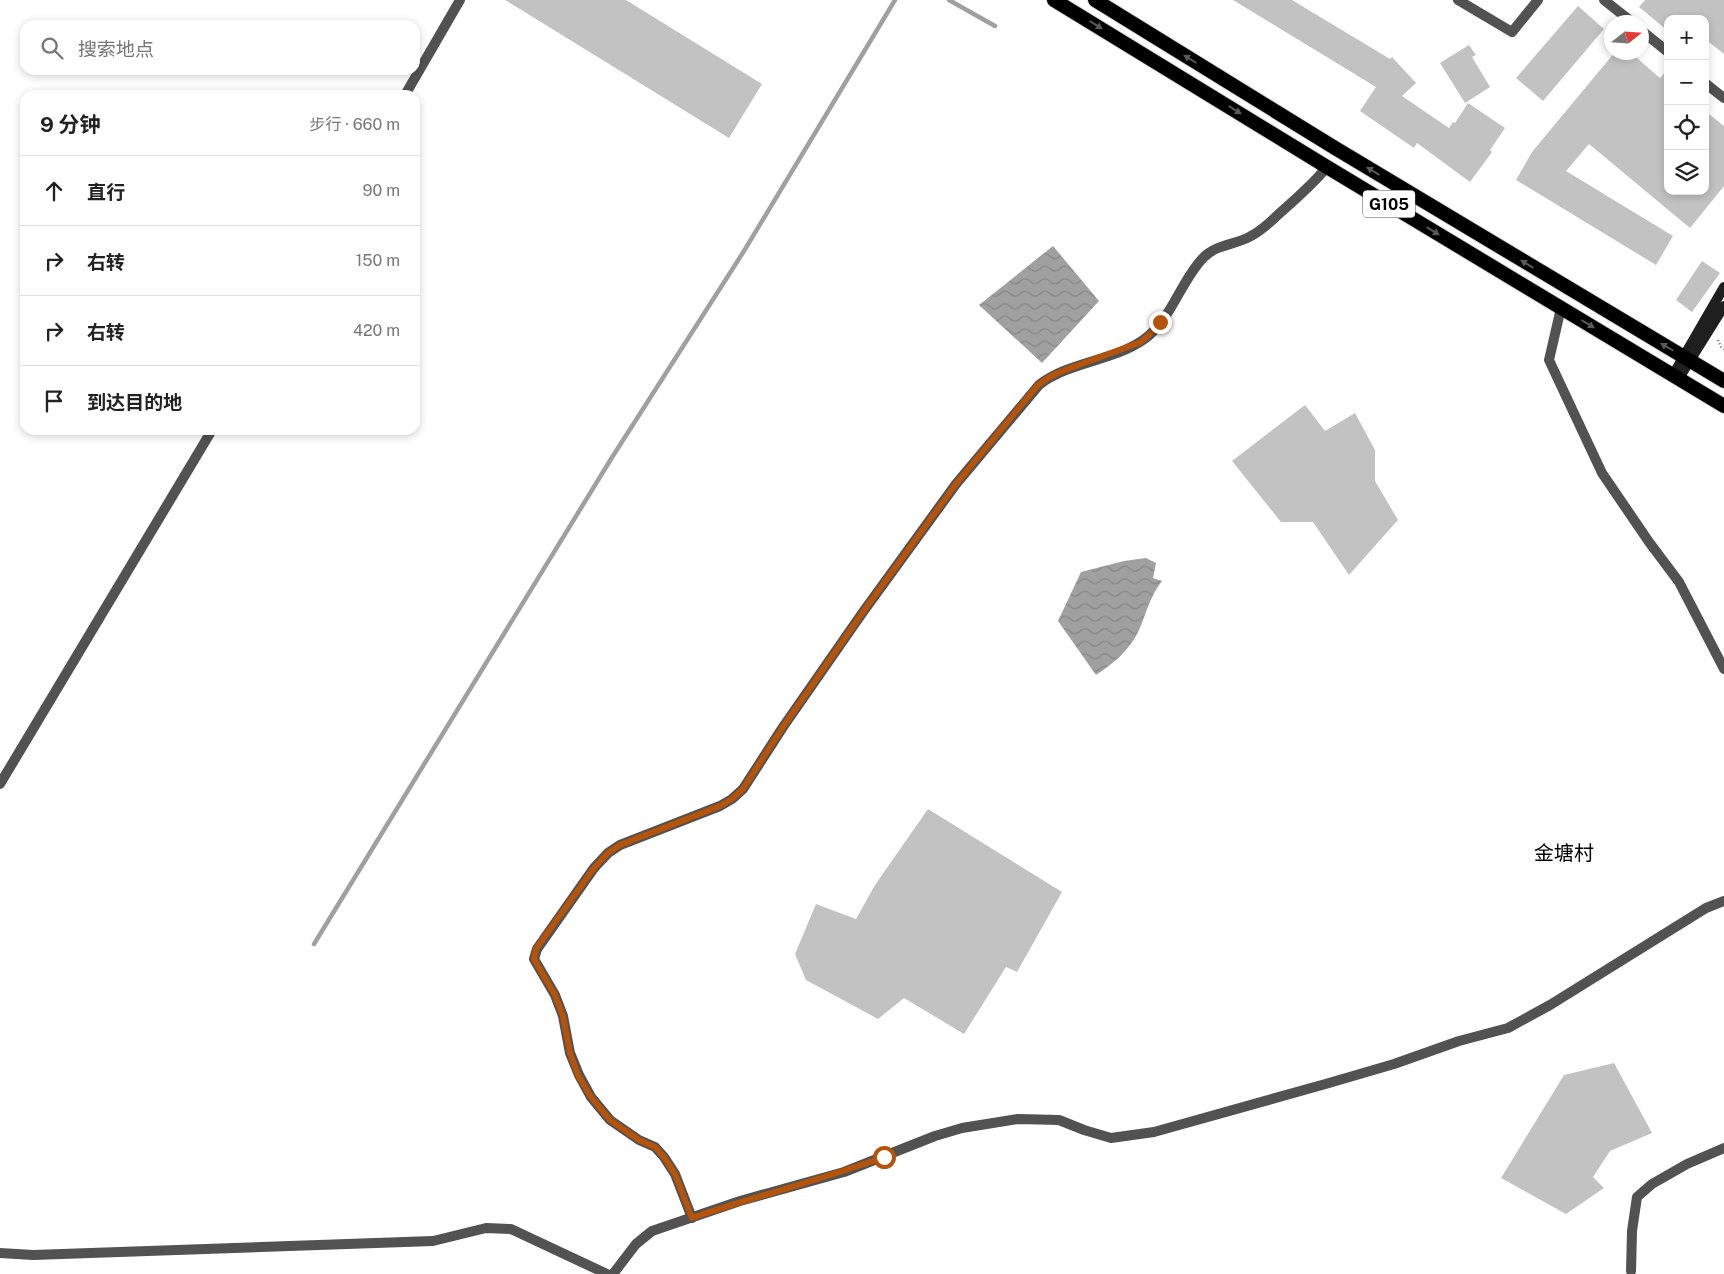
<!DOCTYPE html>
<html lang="zh">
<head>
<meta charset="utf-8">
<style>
  body { margin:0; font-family:"Public Sans","Noto Sans SC",sans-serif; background:#f2f2f2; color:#222 }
  .controls { position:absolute; right:15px; top:15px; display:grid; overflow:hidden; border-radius:10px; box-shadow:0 2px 8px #0003 }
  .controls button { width:45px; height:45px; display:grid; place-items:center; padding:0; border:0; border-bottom:1px solid #e0e0e0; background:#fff; color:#222; font:25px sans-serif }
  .compass { position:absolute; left:1604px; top:15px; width:45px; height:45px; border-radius:50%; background:#fff; box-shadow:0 2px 8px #0003; rotate:73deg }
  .stop { position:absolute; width:15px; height:15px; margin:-11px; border:4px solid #b45309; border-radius:50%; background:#fff }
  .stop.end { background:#b45309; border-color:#fff; box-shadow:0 1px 5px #0008 }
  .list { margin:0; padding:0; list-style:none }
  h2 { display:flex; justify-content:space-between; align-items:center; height:65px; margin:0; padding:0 20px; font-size:21px }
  h2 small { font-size:16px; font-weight:400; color:#767676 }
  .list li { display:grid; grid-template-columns:32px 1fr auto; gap:15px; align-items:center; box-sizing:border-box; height:70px; padding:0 20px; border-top:1px solid #e0e0e0 }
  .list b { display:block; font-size:19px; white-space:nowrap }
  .list em { font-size:16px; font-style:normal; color:#767676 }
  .icon { flex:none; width:28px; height:28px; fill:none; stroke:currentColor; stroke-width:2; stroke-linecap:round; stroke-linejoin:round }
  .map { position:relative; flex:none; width:1724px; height:1274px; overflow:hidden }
  .search { position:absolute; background:#fff; box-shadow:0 2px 8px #0003; left:20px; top:20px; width:400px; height:55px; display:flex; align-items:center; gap:12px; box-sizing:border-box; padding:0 18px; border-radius:15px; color:#767676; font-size:19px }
  .panel { position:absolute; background:#fff; box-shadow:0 2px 8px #0003; left:20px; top:90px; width:400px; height:345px; border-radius:15px }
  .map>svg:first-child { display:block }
  .water { fill:url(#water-waves) }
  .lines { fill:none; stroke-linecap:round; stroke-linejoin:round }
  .stream { stroke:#a0a0a0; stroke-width:4.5 }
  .building { fill:#c2c2c2 }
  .trunk-casing { stroke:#dbdbdb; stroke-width:16 }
  .path { stroke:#747474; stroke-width:2.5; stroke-dasharray:1 2.5; stroke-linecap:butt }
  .minor { stroke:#525252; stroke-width:10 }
  .tertiary { stroke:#525252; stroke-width:10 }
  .secondary { stroke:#1f1f1f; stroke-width:10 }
  .trunk { stroke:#000; stroke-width:14 }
  .oneway { fill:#595959 }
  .route { stroke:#b45309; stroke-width:6 }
  .labels { text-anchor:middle; stroke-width:4.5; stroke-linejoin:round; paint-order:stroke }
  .shield { fill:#fff; stroke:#4c4c4c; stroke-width:1 }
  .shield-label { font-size:16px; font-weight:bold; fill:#000 }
  .quarter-label { font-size:20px; fill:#000; stroke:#fff }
</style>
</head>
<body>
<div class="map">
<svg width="1724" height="1274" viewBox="0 0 1724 1274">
  <defs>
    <pattern id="water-waves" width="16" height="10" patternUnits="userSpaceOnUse" patternTransform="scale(1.25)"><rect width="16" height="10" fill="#a0a0a0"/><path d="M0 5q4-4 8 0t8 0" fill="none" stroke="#888"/></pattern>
  </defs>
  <rect width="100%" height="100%" fill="#fff"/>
  <g class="water">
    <polygon points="1053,246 1099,301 1042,363 979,305"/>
    <path d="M1146,558L1156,563L1153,578L1162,581C1149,598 1147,612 1139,630C1130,650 1114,663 1096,675L1058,621L1081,572L1124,561Z"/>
  </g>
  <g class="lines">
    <g class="stream">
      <polyline points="949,0 995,26"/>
      <polyline points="314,944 611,459 744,251 895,0"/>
    </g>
  </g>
  <g class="building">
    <polygon points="505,0 626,0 762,84 729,138"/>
    <polygon points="1233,0 1292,0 1390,59 1392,57 1416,83 1402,96 1449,128 1453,122 1455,123 1468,103 1505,128 1490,150 1492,152 1470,182 1417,143 1414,148 1360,111 1376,87"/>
    <polygon points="1645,0 1724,0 1724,54 1705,39 1705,19 1668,19 1668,31 1639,7"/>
    <polygon points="1578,6 1604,29 1543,101 1516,78"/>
    <polygon points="1469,45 1476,55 1472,57 1490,87 1465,103 1440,63"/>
    <polygon points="1615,52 1630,52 1660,78 1668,69 1668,191 1705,191 1705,111 1724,126 1724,186 1690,228 1589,144 1566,171 1673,236 1656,265 1516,180 1532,152"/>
    <polygon points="1702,261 1720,273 1692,312 1676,300"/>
    <polygon points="1305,405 1325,431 1355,413 1375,450 1375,481 1398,520 1349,575 1313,522 1281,522 1232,461"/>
    <polygon points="928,809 1062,892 1017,972 1006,967 964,1034 904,998 878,1019 806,980 795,954 816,904 856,919 875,885"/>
    <polygon points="1614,1063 1652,1133 1610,1151 1593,1177 1604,1188 1566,1214 1501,1178 1564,1075"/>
  </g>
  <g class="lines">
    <defs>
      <g id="trunk">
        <polyline points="1054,0 1327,167 1724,406"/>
        <polyline points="1095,0 1335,148 1724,381"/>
      </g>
    </defs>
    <use href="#trunk" class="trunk-casing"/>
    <polyline class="path" points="1718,340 1721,347 1724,349"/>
    <g class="minor">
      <polyline points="1458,0 1512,32 1538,0"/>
      <polyline points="405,95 460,0"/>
      <polyline points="1561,308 1549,360 1602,473 1649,542 1679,582 1724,669"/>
      <polyline points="0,784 212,430"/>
      <path d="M692,1218L675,1174L664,1157L655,1147L639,1140L610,1120L591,1097L579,1075L570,1053L563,1016L555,995L534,959L537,949L594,868L608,853L620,845L720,806L732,799L743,789L783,727L863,612L956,484L1039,385C1068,362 1113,361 1143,340C1171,321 1180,282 1203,258C1216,244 1236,245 1251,236C1263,230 1271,221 1281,212C1297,198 1313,184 1327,167"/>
      <polyline points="0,1253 33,1255 433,1241 486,1228 511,1229 607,1274"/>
      <polyline points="1631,1271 1632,1231 1637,1197 1652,1184 1687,1164 1724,1148"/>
      <polyline points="613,1274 636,1244 652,1231 740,1201 844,1172 935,1136 962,1128 1018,1119 1059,1120 1084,1130 1111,1138 1154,1132 1329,1083 1394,1064 1459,1041 1508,1028 1550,1005 1706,908 1724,901"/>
    </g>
    <g class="tertiary">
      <polyline points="1604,0 1632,22"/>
      <polyline points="1642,31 1668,52"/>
      <polyline points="1705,83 1724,98"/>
    </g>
    <g class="secondary">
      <polyline points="1673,375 1724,287"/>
      <polyline points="1679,378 1724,306"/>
    </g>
    <use href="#trunk" class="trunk"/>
  </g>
  <defs><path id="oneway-solid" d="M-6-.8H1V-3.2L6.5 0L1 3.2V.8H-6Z" transform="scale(1.25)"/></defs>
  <g class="oneway">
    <use href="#oneway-solid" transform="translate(1096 25) rotate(32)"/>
    <use href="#oneway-solid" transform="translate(1190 59) rotate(-148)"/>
    <use href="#oneway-solid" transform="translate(1235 110) rotate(32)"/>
    <use href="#oneway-solid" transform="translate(1373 171) rotate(-149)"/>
    <use href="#oneway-solid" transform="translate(1433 231) rotate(31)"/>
    <use href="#oneway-solid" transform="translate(1527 264) rotate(-149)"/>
    <use href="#oneway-solid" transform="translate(1588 324) rotate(31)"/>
    <use href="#oneway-solid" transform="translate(1667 347) rotate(-150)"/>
  </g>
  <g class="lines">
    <path class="route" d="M884,1157C821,1180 756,1196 692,1218L675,1174L664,1157L655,1147L639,1140L610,1120L591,1097L578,1075L570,1053L563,1016L555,995L534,959L536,949L594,868L608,853L620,845L720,806L732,799L743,789L783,727L863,612L956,484L1038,385L1048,378L1060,372L1141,342L1150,334L1160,322"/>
  </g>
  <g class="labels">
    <rect class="shield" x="1363" y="190.5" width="52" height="27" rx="4"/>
    <g class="shield-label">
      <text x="1389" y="210">G105</text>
    </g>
    <g class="quarter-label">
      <text x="1564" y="860">金塘村</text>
    </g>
  </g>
</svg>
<div class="controls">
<button>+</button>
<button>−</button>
<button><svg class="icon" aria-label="locate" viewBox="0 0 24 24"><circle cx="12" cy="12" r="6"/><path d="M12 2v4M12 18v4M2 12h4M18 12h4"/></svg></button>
<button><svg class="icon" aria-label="layers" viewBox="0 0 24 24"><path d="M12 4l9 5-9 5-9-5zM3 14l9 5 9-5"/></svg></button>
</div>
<svg class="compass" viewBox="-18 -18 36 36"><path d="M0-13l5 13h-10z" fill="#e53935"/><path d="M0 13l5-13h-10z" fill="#767676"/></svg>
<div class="stop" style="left:884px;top:1157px"></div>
<div class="stop end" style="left:1160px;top:322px"></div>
<div class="search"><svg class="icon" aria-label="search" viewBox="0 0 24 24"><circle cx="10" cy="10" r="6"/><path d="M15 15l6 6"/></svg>搜索地点</div>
<section class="panel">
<h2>9 分钟<small>步行 · 660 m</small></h2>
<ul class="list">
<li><svg class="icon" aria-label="ahead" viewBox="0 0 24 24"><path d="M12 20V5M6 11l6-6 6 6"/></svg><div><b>直行</b></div><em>90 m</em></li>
<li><svg class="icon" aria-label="right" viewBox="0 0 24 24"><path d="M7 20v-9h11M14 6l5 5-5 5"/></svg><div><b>右转</b></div><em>150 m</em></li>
<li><svg class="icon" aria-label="right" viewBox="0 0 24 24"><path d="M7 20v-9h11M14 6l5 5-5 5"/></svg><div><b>右转</b></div><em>420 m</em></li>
<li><svg class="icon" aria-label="arrive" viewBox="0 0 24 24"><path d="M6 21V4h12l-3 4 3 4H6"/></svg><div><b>到达目的地</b></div></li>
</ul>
</section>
</div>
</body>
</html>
